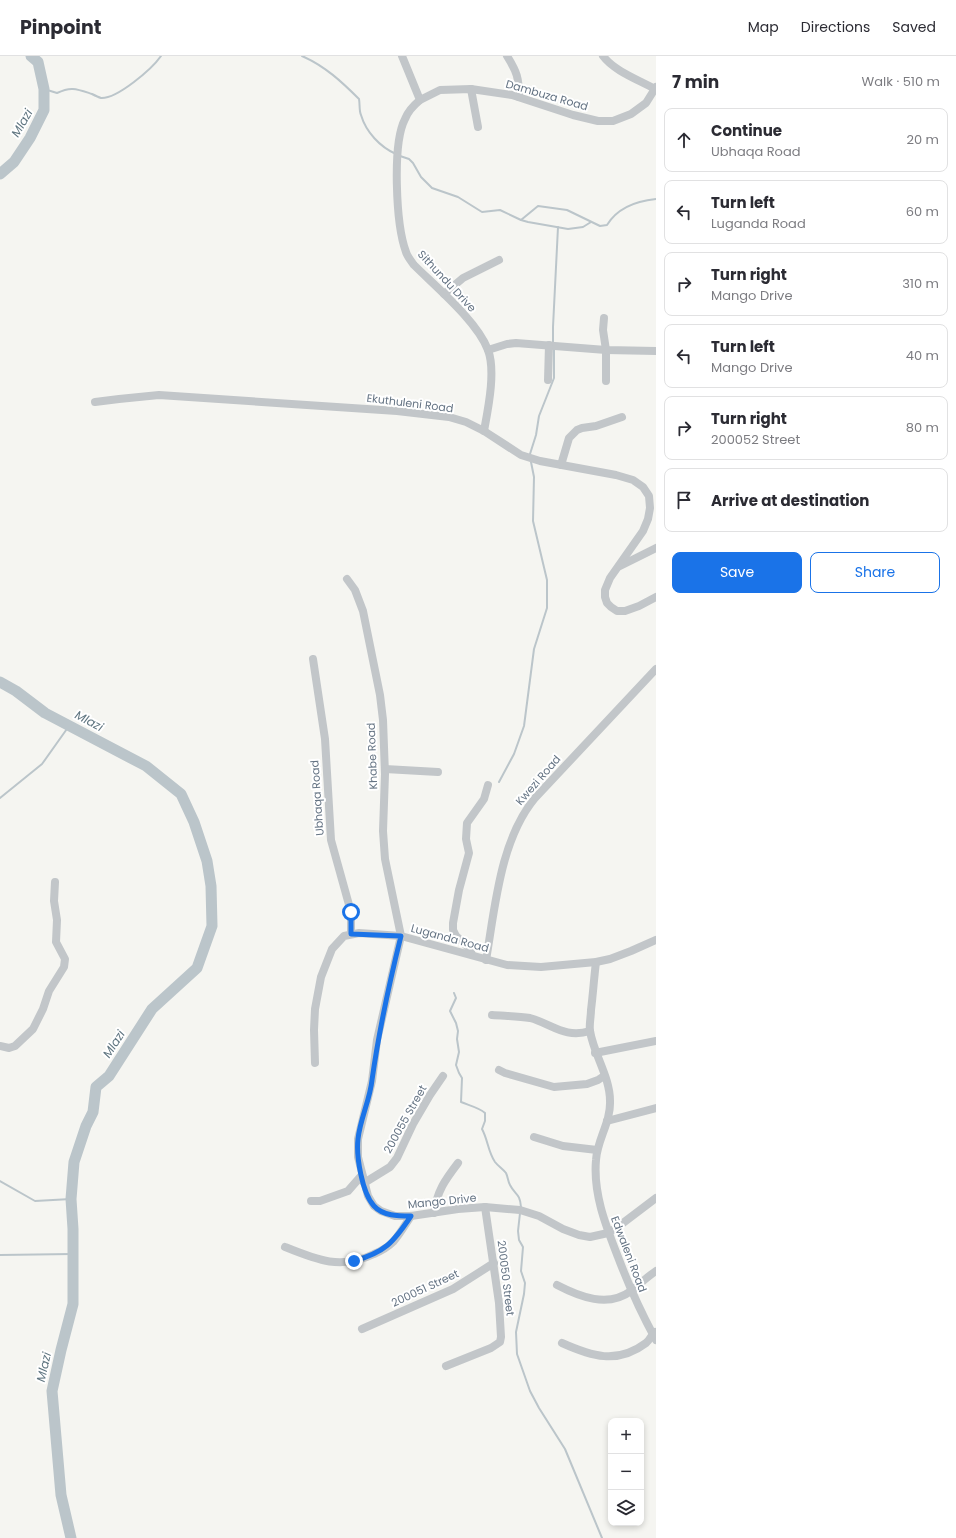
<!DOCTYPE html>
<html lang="en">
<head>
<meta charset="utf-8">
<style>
  body { margin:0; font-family:Poppins,sans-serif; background:#f2f2f3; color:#2b2b33 }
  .controls { position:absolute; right:12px; bottom:12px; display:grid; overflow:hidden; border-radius:8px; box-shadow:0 2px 6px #0003 }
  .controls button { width:36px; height:36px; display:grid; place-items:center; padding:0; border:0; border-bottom:1px solid #e1e1e2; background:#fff; color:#2b2b33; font:20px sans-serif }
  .stop { position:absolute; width:12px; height:12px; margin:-9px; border:3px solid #1a73e8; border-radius:50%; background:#fff }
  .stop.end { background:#1a73e8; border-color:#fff; box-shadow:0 1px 4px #0008 }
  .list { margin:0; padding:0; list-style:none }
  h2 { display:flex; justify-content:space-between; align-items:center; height:52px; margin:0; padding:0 16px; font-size:17px }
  h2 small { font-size:13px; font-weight:400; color:#7c7c81 }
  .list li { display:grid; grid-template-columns:26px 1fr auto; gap:12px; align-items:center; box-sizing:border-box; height:64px; margin:0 8px 8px; padding:0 8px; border:1px solid #e1e1e2; border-radius:8px }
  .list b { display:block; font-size:15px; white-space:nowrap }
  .list p { margin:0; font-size:13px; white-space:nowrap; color:#7c7c81 }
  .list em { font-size:13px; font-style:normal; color:#7c7c81 }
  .actions { display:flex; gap:8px; padding:12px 16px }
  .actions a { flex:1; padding:9px 0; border:1px solid #1a73e8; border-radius:8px; text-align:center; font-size:14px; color:#1a73e8 }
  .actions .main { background:#1a73e8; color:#fff }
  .icon { flex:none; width:22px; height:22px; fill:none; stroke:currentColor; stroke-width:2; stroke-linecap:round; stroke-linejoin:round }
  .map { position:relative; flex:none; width:656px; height:1482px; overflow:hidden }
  header { display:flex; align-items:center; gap:24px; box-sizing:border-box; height:56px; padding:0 20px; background:#fff; border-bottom:1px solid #e1e1e2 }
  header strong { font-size:19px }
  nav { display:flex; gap:22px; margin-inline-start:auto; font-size:14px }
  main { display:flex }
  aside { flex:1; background:#fff }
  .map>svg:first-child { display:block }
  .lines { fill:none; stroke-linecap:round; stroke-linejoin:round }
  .stream { stroke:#bbc5ca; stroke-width:2 }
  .river { stroke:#bbc5ca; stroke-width:11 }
  .minor { stroke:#c2c6c9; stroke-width:8 }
  .route { stroke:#1a73e8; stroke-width:5 }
  .labels { text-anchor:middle; stroke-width:4; stroke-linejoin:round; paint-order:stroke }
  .street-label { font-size:11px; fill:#647383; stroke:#fff }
  .water-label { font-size:12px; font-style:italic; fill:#5f7580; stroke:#fff }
</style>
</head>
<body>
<header>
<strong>Pinpoint</strong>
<nav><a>Map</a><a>Directions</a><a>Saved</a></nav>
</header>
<main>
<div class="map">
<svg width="656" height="1482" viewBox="0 0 656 1482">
  <rect width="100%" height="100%" fill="#f5f5f1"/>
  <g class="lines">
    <g class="stream">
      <path d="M302,0C325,10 342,26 359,43C360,48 359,55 361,59C366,76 380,91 396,98"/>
      <path d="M44,33L57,37C71,30 77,33 92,38C94,39 98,41 101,42C117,43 152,13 161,0"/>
      <path d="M400,100L409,103L413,107L421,121L432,132L458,141L482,156L500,154L521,164L538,150L567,154L600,170L607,169C618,151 636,145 656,143"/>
      <polyline points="521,164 528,166 568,173 583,171 591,166"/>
      <polyline points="553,289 553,271 558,171"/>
      <polyline points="530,398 536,379 539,360 554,322 554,293"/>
      <polyline points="499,726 514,698 524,670 534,593 547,552 547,524 533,465 534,421 531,406"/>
      <polyline points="0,742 42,708 69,670"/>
      <path d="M454,937L456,942L450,955L456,967L458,975L457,983L459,996L456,1009L459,1017L462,1022L461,1046C468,1049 480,1052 485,1057V1065L482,1073C488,1084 488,1096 495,1106C498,1110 503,1113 506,1117C508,1121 508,1126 510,1129C515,1139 520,1137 521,1151"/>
      <polyline points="0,1125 35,1145 71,1143"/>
      <polyline points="520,1157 518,1175 519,1184 523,1191 521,1215 525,1227 524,1238 516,1276 517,1298 530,1335 539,1352 565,1393 602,1482"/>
      <polyline points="0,1199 72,1198"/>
    </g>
    <g class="river">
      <polyline points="0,118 14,106 30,82 44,54 44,33 38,6 31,0"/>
      <polyline points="0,626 16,635 45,657 146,710 181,738 194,766 207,805 211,830 212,870 197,912 152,953 109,1020 96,1031 93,1056 86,1070 74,1106 71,1143 73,1173 73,1248 61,1294 52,1335 61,1439 71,1482"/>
    </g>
    <g class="minor">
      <path d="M402,0L420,44C414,49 408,55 405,63C392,88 396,169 406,196C407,200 411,205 414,209C436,231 477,265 488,294C496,315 488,353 484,375"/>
      <path d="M507,0C517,16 519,22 519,41"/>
      <path d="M603,0C614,15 639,24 655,33"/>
      <polyline points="471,33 478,71"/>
      <polyline points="420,44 440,34 471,33 512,39 573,59 598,65 613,65 631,58 646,47 656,31"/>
      <polyline points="444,238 463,222 499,204"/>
      <polyline points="604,262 603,274 606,294 606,325"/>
      <polyline points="488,294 507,288 516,287 606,294 656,295"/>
      <polyline points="548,324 549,289"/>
      <polyline points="95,346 119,343 159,339 397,355 449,361 466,366 484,375 521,399 540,405 616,419 633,424 643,431 649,440 650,452 648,463 643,475 610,522 605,534 605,541 607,547 611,551 617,555 625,555 639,550 656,541"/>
      <polyline points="561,409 569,382 577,374 582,372 596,370 622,361"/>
      <polyline points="620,510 656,492"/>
      <polyline points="347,523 355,534 363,555 380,639 383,664 385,718 383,775 385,803 401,880 377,984 372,1025 358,1083 358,1101 368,1140 374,1150 381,1155 395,1160 411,1160 458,1153 485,1151 520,1154 539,1160 563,1173 579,1179 590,1181 608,1177 619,1170 656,1142"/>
      <polyline points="313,603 325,683 331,784 351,856 351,878"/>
      <polyline points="385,713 438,716"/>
      <polyline points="472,899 470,893 456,880 453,874 453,867 459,834 469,797 466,783 467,767 484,743 488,729"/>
      <path d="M486,904C495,852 500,784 535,742L656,613"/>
      <path d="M596,906C594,922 593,938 591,954C591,961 589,968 590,975C594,999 610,1021 610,1045C611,1066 597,1084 596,1104C593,1138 606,1170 618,1201C629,1230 641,1257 656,1284"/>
      <path d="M492,959C505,960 518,960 530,962C552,968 565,983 590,975"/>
      <polyline points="0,990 9,992 15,990 33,973 43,953 49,935 64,911 65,903 56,886 57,864 54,845 55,826"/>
      <polyline points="595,997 656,985"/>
      <polyline points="315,1007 314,974 315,953 321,921 332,893 344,880 359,877 401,880 507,909 541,911 596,906 610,903 631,895 656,884"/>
      <polyline points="499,1014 505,1017 554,1031 587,1028 598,1024 604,1020"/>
      <polyline points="607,1065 656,1052"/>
      <polyline points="534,1081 563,1090 597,1094"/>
      <polyline points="364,1127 390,1111 397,1102 413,1068 430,1039 443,1020"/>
      <polyline points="311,1145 320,1145 348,1135 362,1119"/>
      <path d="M434,1157C437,1135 445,1124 458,1107"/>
      <path d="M285,1191C317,1204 341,1214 374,1198C381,1195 388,1191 393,1186C400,1178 405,1169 411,1160"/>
      <path d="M557,1229C580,1241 608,1252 631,1235C640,1228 647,1221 656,1215"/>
      <polyline points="362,1273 453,1233 494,1207"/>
      <path d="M562,1287C591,1300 617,1309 646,1287C650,1284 651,1279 655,1276"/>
      <polyline points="446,1310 491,1292 500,1286 501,1281 499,1247 485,1151"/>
    </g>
  </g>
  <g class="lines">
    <path class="route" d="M351,856V878L401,880C389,928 379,975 372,1024C370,1044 360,1063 358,1083C356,1100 362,1137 374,1150C383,1160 398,1160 411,1160C393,1187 385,1196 354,1205"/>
  </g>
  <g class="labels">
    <g class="street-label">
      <text transform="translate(547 39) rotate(16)" y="4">Dambuza Road</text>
      <text transform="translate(447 225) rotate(47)" y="4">Sithundu Drive</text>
      <text transform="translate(410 347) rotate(7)" y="4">Ekuthuleni Road</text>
      <text transform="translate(372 700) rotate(-92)" y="4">Khabe Road</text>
      <text transform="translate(538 724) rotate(-49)" y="4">Kwezi Road</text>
      <text transform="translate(317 742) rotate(-94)" y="4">Ubhaqa Road</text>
      <text transform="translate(450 882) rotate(15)" y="4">Luganda Road</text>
      <text transform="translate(405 1063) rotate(-61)" y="4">200055 Street</text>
      <text transform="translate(442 1145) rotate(-6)" y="4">Mango Drive</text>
      <text transform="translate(629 1198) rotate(69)" y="4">Edwaleni Road</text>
      <text transform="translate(506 1222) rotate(83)" y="4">200050 Street</text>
      <text transform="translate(425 1232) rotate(-25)" y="4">200051 Street</text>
    </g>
    <g class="water-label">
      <text transform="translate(22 67) rotate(-60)" y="4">Mlazi</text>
      <text transform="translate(89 665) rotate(28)" y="4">Mlazi</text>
      <text transform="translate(114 988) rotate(-57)" y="4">Mlazi</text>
      <text transform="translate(44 1311) rotate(-77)" y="4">Mlazi</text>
    </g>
  </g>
</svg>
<div class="controls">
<button>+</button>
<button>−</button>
<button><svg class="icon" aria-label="layers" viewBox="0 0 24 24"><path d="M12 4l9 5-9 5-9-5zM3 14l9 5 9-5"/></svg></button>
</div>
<div class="stop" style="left:351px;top:856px"></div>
<div class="stop end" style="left:354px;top:1205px"></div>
</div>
<aside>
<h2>7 min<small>Walk · 510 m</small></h2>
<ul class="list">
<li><svg class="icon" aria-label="ahead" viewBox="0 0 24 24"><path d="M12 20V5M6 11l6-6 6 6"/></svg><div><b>Continue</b><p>Ubhaqa Road</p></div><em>20 m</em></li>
<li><svg class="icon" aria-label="left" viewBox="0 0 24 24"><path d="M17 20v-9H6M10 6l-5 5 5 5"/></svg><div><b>Turn left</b><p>Luganda Road</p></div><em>60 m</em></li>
<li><svg class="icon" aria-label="right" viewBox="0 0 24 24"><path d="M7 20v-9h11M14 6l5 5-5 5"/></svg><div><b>Turn right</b><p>Mango Drive</p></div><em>310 m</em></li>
<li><svg class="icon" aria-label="left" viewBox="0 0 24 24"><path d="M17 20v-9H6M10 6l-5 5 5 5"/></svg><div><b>Turn left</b><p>Mango Drive</p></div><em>40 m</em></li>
<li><svg class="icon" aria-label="right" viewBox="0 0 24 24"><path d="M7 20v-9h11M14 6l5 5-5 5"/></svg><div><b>Turn right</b><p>200052 Street</p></div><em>80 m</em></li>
<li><svg class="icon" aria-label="arrive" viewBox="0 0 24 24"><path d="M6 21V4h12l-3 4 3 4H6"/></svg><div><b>Arrive at destination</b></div></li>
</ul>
<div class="actions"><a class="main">Save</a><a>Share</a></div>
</aside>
</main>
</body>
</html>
